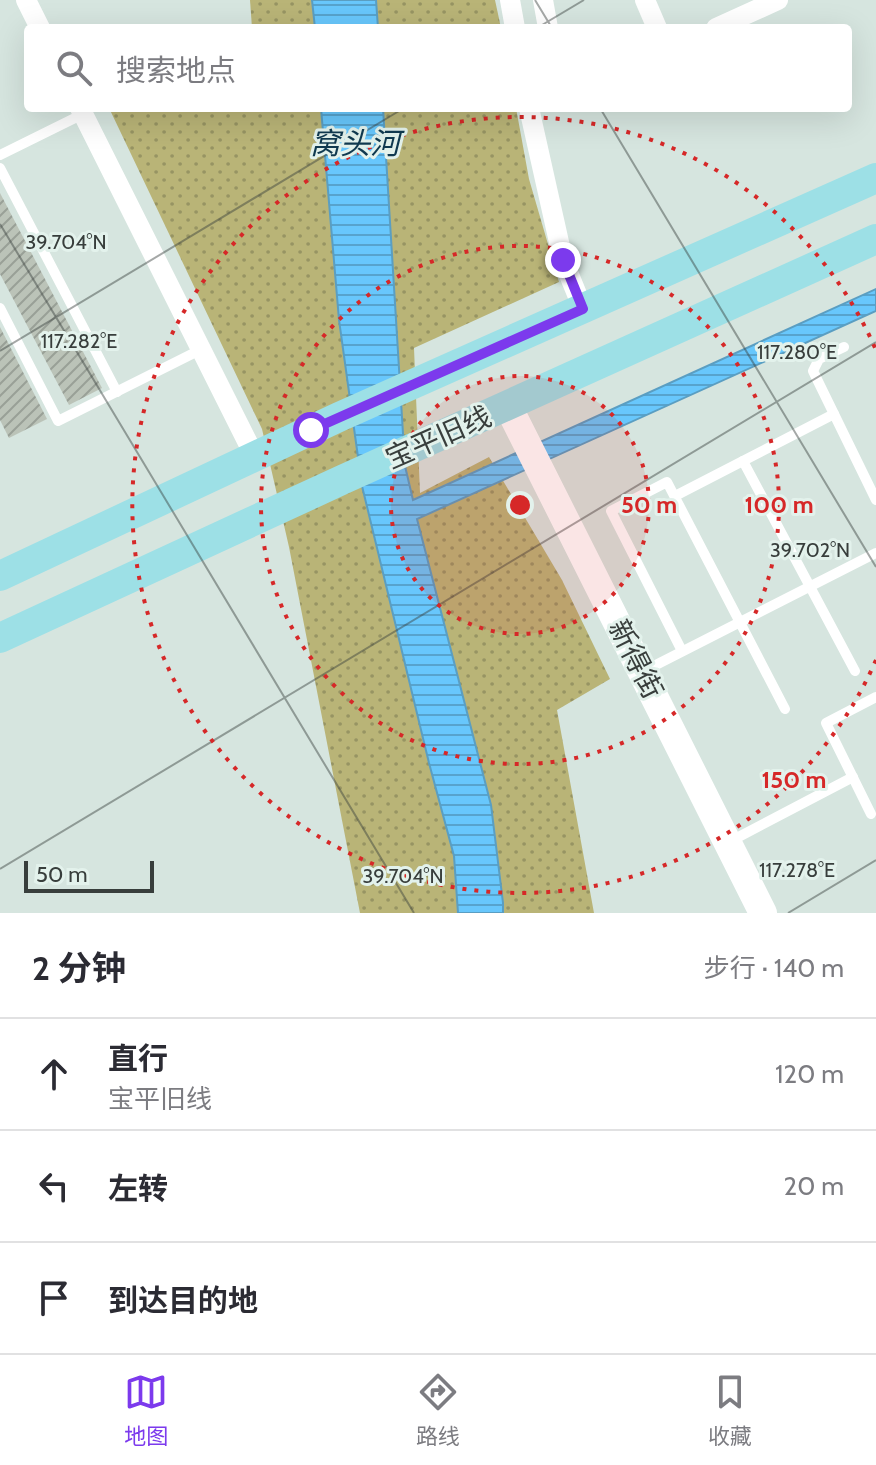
<!DOCTYPE html>
<html lang="zh">
<head>
<meta charset="utf-8">
<style>
  body { margin:0; font-family:Cabin,"Noto Sans SC",sans-serif; background:#f2f2f3; color:#2b2b33 }
  .scale { position:absolute; left:24px; bottom:20px; width:130px; box-sizing:border-box; padding-left:8px; border:4px solid #383e3c; border-top:0; font-size:22px; line-height:28px; white-space:nowrap; color:#383e3c; -webkit-text-stroke:6px #e3f2ec; paint-order:stroke }
  .stop { position:absolute; width:24px; height:24px; margin:-18px; border:6px solid #7c3aed; border-radius:50%; background:#fff }
  .stop.end { background:#7c3aed; border-color:#fff; box-shadow:0 2px 8px #0008 }
  .list { margin:0; padding:0; list-style:none }
  h2 { display:flex; justify-content:space-between; align-items:center; height:104px; margin:0; padding:0 32px; font-size:34px }
  h2 small { font-size:26px; font-weight:400; color:#7c7c81 }
  .list li { display:grid; grid-template-columns:52px 1fr auto; gap:24px; align-items:center; box-sizing:border-box; height:112px; padding:0 32px; border-top:2px solid #e1e1e2 }
  .list b { display:block; font-size:30px; white-space:nowrap }
  .list p { margin:0; font-size:26px; white-space:nowrap; color:#7c7c81 }
  .list em { font-size:26px; font-style:normal; color:#7c7c81 }
  .icon { flex:none; width:44px; height:44px; fill:none; stroke:currentColor; stroke-width:2; stroke-linecap:round; stroke-linejoin:round }
  .map { position:relative; flex:none; width:876px; height:913px; overflow:hidden }
  .search { position:absolute; background:#fff; box-shadow:0 8px 32px #0002; left:24px; right:24px; top:24px; height:88px; display:flex; align-items:center; gap:20px; box-sizing:border-box; padding:0 28px; border-radius:8px; color:#7c7c81; font-size:30px }
  .sheet { height:440px; background:#fff }
  nav { display:flex; justify-content:space-around; align-items:center; box-sizing:border-box; height:112px; border-top:2px solid #e1e1e2; background:#fff; font-size:22px; color:#7c7c81 }
  nav a { display:grid; justify-items:center; gap:4px }
  nav .on { color:#7c3aed }
  .map>svg:first-child { display:block }
  .park { fill:url(#park-dots) }
  .water { fill:url(#water-rules); stroke:#5a9ec2; stroke-width:2 }
  .building { fill:url(#building-hatch) }
  .lines { fill:none; stroke-linecap:round; stroke-linejoin:round }
  .lane { stroke:#fff; stroke-width:10 }
  .street { stroke:#fff; stroke-width:20 }
  .secondary { stroke:#fff; stroke-width:28 }
  .primary { stroke:#9de0e6; stroke-width:30 }
  .route { stroke:#7c3aed; stroke-width:10 }
  .ticks { fill:none; stroke:#383e3c; stroke-width:2; stroke-opacity:0.45 }
  .ring { fill:none; stroke:#d62828; stroke-width:4; stroke-dasharray:4 8 }
  .labels { text-anchor:middle; stroke-width:6; stroke-linejoin:round; paint-order:stroke }
  .street-label { font-size:28px; fill:#383e3c; stroke:#e3f2ec }
  .water-label { font-size:30px; font-style:italic; fill:#103a50; stroke:#e3f2ec }
  .ticks-label { font-size:20px; text-anchor:middle; fill:#383e3c; stroke:#e3f2ec; stroke-width:6; stroke-linejoin:round; paint-order:stroke }
  .centre { fill:#d62828; stroke:#e3f2ec; stroke-width:4 }
  .ring-label { font-size:24px; text-anchor:middle; font-weight:bold; fill:#d62828; stroke:#e3f2ec; stroke-width:6; stroke-linejoin:round; paint-order:stroke }
</style>
</head>
<body>
<div class="map">
<svg width="876" height="913" viewBox="0 0 876 913">
  <defs>
    <pattern id="park-dots" width="8" height="8" patternUnits="userSpaceOnUse" patternTransform="scale(2)"><rect width="8" height="8" fill="#b9b477"/><path d="M2 2h.1M6 6h.1" fill="none" stroke="#979463" stroke-width="1.8" stroke-linecap="round"/></pattern>
    <pattern id="water-rules" width="6" height="5" patternUnits="userSpaceOnUse" patternTransform="scale(2)"><rect width="6" height="5" fill="#68c7fc"/><path d="M0 2.5h6" fill="none" stroke="#57a3cd"/></pattern>
    <pattern id="building-hatch" width="6" height="6" patternUnits="userSpaceOnUse" patternTransform="scale(2)"><rect width="6" height="6" fill="#bbc3b8"/><path d="M-1 1l2-2M0 6l6-6M5 7l2-2" fill="none" stroke="#99a097"/></pattern>
  </defs>
  <rect width="100%" height="100%" fill="#d6e5df"/>
  <g class="park">
    <polygon points="250,0 495,0 501,28 252,28"/>
    <polygon points="113,108 516,108 529,179 559,282 414,348 420,493 489,457 562,580 610,679 557,710 594,913 360,913 289,547 262,429 110,110"/>
  </g>
  <g class="water">
    <polygon points="312,0 376,0 378,28 315,28"/>
    <polygon points="321,108 383,108 405,466 413,500 876,289 876,311 417,519 491,805 503,903 503,913 458,913 454,856 429,763 362,486 339,320"/>
  </g>
  <g class="building">
    <polygon points="0,193 102,388 69,405 0,274"/>
    <polygon points="0,327 47,419 9,438 0,420"/>
  </g>
  <g class="lines">
    <g class="lane">
      <polyline points="0,155 83,114"/>
      <polyline points="0,168 117,392"/>
      <polyline points="0,308 58,421 202,349"/>
      <polyline points="844,347 819,359 813,371 876,500"/>
      <polyline points="743,461 855,671"/>
      <polyline points="675,496 834,414"/>
      <polyline points="682,651 611,511 667,482 785,709"/>
      <polyline points="644,671 876,553"/>
      <polyline points="871,814 826,723 876,697"/>
      <polyline points="729,842 853,777"/>
    </g>
    <g class="street">
      <polyline points="26,0 40,28"/>
      <polyline points="510,0 515,28"/>
      <polyline points="543,0 548,28"/>
      <polyline points="645,0 657,28"/>
      <polyline points="716,28 778,0"/>
      <polyline points="80,108 255,457"/>
      <polyline points="529,108 563,260 583,309"/>
    </g>
    <polyline class="secondary" points="508,406 763,913"/>
    <g class="primary">
      <polyline points="0,576 339,417 876,178"/>
      <polyline points="0,638 344,479 876,239"/>
    </g>
  </g>
  <g class="lines">
    <polyline class="route" points="311,430 583,309 563,260"/>
  </g>
  <path class="ticks" d="M535,0L552,28M537,28L584,0M600,108L876,567M0,224L414,913M0,351L404,108M0,869L876,342M788,913L876,860"/>
  <circle cx="520" cy="505" r="129" fill="#d62828" fill-opacity=".12"/>
  <g class="ring">
    <circle cx="520" cy="505" r="129"/>
    <circle cx="520" cy="505" r="259"/>
    <path d="M876 660A388 388 0 1 1 876 350"/>
  </g>
  <g class="labels">
    <g class="street-label">
      <text transform="translate(438 437) rotate(-24)" y="10">宝平旧线</text>
      <text transform="translate(636 659) rotate(63)" y="10">新得街</text>
    </g>
    <g class="water-label">
      <text x="355" y="154">窝头河</text>
    </g>
  </g>
  <g class="ticks-label">
    <text x="66" y="249">39.704°N</text>
    <text x="79" y="348">117.282°E</text>
    <text x="797" y="359">117.280°E</text>
    <text x="810" y="557">39.702°N</text>
    <text x="797" y="877">117.278°E</text>
    <text x="403" y="883">39.704°N</text>
  </g>
  <circle cx="520" cy="505" r="12" class="centre"/>
  <g class="ring-label">
    <text x="649" y="513">50 m</text>
    <text x="779" y="513">100 m</text>
    <text x="794" y="788">150 m</text>
  </g>
</svg>
<div class="scale">50 m</div>
<div class="stop" style="left:311px;top:430px"></div>
<div class="stop end" style="left:563px;top:260px"></div>
<div class="search"><svg class="icon" aria-label="search" viewBox="0 0 24 24"><circle cx="10" cy="10" r="6"/><path d="M15 15l6 6"/></svg>搜索地点</div>
</div>
<section class="sheet">
<h2>2 分钟<small>步行 · 140 m</small></h2>
<ul class="list">
<li><svg class="icon" aria-label="ahead" viewBox="0 0 24 24"><path d="M12 20V5M6 11l6-6 6 6"/></svg><div><b>直行</b><p>宝平旧线</p></div><em>120 m</em></li>
<li><svg class="icon" aria-label="left" viewBox="0 0 24 24"><path d="M17 20v-9H6M10 6l-5 5 5 5"/></svg><div><b>左转</b></div><em>20 m</em></li>
<li><svg class="icon" aria-label="arrive" viewBox="0 0 24 24"><path d="M6 21V4h12l-3 4 3 4H6"/></svg><div><b>到达目的地</b></div></li>
</ul>
</section>
<nav>
<a class="on"><svg class="icon" aria-label="map" viewBox="0 0 24 24"><path d="M3 6l6-2 6 2 6-2v14l-6 2-6-2-6 2zM9 4v14M15 6v14"/></svg>地图</a>
<a><svg class="icon" aria-label="directions" viewBox="0 0 24 24"><path d="M12 3l9 9-9 9-9-9zM9 14v-3h6M13 9l2 2-2 2"/></svg>路线</a>
<a><svg class="icon" aria-label="saved" viewBox="0 0 24 24"><path d="M7 4h10v16l-5-4-5 4z"/></svg>收藏</a>
</nav>
</body>
</html>
